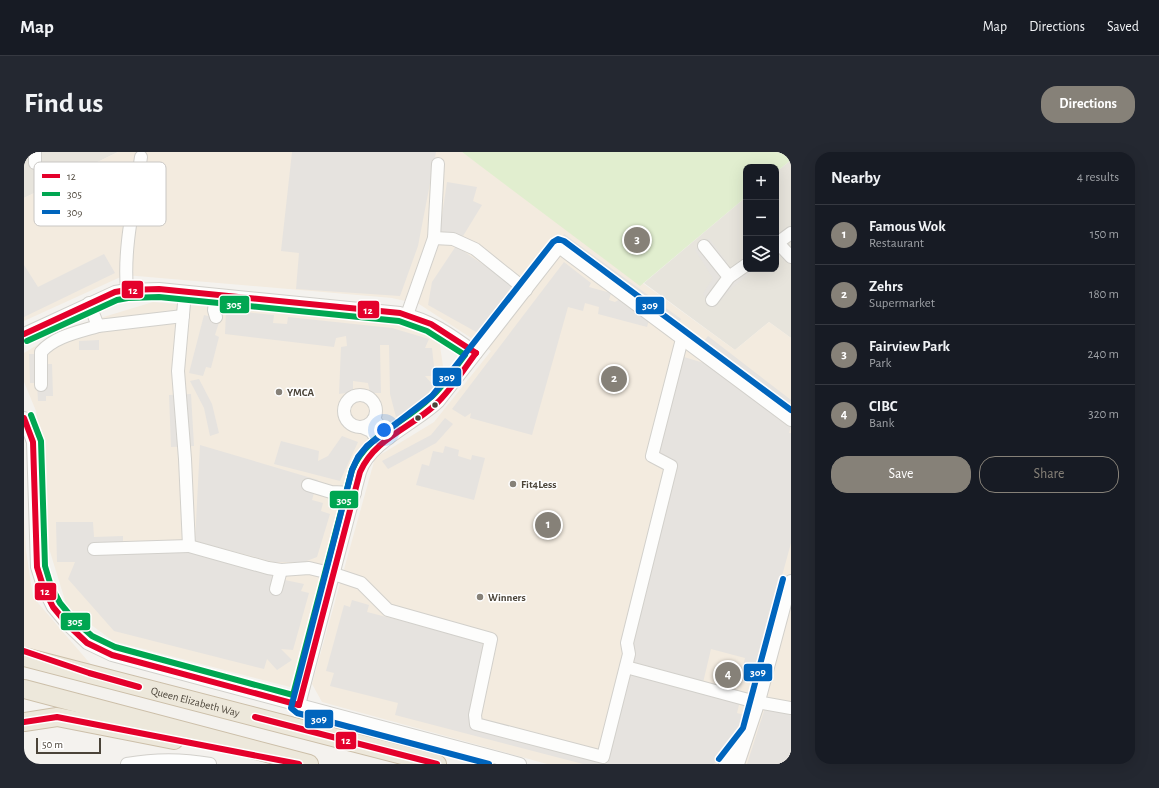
<!DOCTYPE html>
<html lang="en">
<head>
<meta charset="utf-8">
<style>
  body { margin:0; font-family:"Alegreya Sans",sans-serif; background:#242831; color:#f1f3f6 }
  .controls { position:absolute; right:12px; top:12px; display:grid; overflow:hidden; border-radius:8px; box-shadow:0 4px 16px #0002 }
  .controls button { width:36px; height:36px; display:grid; place-items:center; padding:0; border:0; border-bottom:1px solid #363941; background:#171b24; color:#f1f3f6; font:20px sans-serif }
  .scale { position:absolute; left:12px; bottom:10px; width:65px; box-sizing:border-box; padding-left:4px; border:2px solid #4b4439; border-top:0; font-size:11px; line-height:14px; white-space:nowrap; color:#4b4439; -webkit-text-stroke:3px #fff; paint-order:stroke }
  .you { position:absolute; left:360px; top:278px; width:14px; height:14px; margin:-10px; border:3px solid #fff; border-radius:50%; background:#1a73e8; box-shadow:0 0 0 6px #1a73e833 }
  .badge { display:grid; place-items:center; width:26px; height:26px; border-radius:50%; background:#868178; color:#fff; font-size:13px; font-weight:700 }
  .pin { position:absolute; translate:-50% -50%; border:2px solid #fff; box-shadow:0 1px 4px #0006 }
  .list { margin:0; padding:0; list-style:none }
  h2 { display:flex; justify-content:space-between; align-items:center; height:52px; margin:0; padding:0 16px; font-size:17px }
  h2 small { font-size:13px; font-weight:400; color:#9ea1a6 }
  .list li { display:grid; grid-template-columns:26px 1fr auto; gap:12px; align-items:center; box-sizing:border-box; height:60px; padding:0 16px; border-top:1px solid #363941 }
  .list b { display:block; font-size:15px; white-space:nowrap }
  .list p { margin:0; font-size:13px; white-space:nowrap; color:#9ea1a6 }
  .list em { font-size:13px; font-style:normal; color:#9ea1a6 }
  .actions { display:flex; gap:8px; padding:12px 16px }
  .actions a { flex:1; padding:9px 0; border:1px solid #868178; border-radius:16px; text-align:center; font-size:14px; color:#868178 }
  .actions .main { background:#868178; color:#fff }
  .icon { flex:none; width:22px; height:22px; fill:none; stroke:currentColor; stroke-width:2; stroke-linecap:round; stroke-linejoin:round }
  .map { position:relative; flex:none; width:767px; height:612px; overflow:hidden; border-radius:16px }
  header { display:flex; align-items:center; gap:24px; box-sizing:border-box; height:56px; padding:0 20px; background:#171b24; border-bottom:1px solid #363941 }
  header strong { font-size:19px }
  nav { display:flex; gap:22px; margin-inline-start:auto; font-size:14px }
  .intro { display:flex; align-items:center; justify-content:space-between; box-sizing:border-box; height:96px; padding:0 24px }
  h1 { margin:0; font-size:28px }
  .button { padding:10px 18px; border-radius:16px; background:#868178; color:#fff; font-size:14px; font-weight:700 }
  main { display:flex; gap:24px; padding:0 24px }
  aside { flex:1; background:#171b24; border-radius:16px; box-shadow:0 4px 16px #0002 }
  .map>svg:first-child { display:block }
  .residential { fill:#e7e4dc }
  .commercial { fill:#f3ebdf }
  .green { fill:#e1eecf }
  .parking { fill:#e6e3df }
  .lines { fill:none; stroke-linecap:round; stroke-linejoin:round }
  .minor-casing { stroke:#d2d0cb; stroke-width:14 }
  .highway-casing { stroke:#ccbfa9; stroke-width:20 }
  .minor { stroke:#fdfdfc; stroke-width:12 }
  .highway { stroke:#ede8db; stroke-width:18 }
  .bus-1-casing { stroke:#fff; stroke-width:9 }
  .bus-2-casing { stroke:#fff; stroke-width:9 }
  .bus-3-casing { stroke:#fff; stroke-width:9 }
  .bus-1 { stroke:#e4002b; stroke-width:6 }
  .bus-2 { stroke:#00a651; stroke-width:6 }
  .bus-3 { stroke:#0065bd; stroke-width:6 }
  .poi-dot { fill:#868178; stroke:#fff; stroke-width:1.5 }
  .bus-dot { fill:#4b4439; stroke:#fff; stroke-width:1.5 }
  .labels { text-anchor:middle; stroke-width:3; stroke-linejoin:round; paint-order:stroke }
  .poi-label { font-size:11px; font-weight:bold; fill:#4b4439; stroke:#fff; text-anchor:start }
  .street-label { font-size:11px; fill:#4b4439; stroke:#fff }
  .key { fill:#fff; stroke:#c9c7c4; stroke-width:1 }
  .key-label { font-size:11px; fill:#4b4439 }
  .line-badge { stroke:#fff; stroke-width:1.5 }
  .badge-label { font-size:11px; text-anchor:middle; font-weight:bold; fill:#fff }
</style>
</head>
<body>
<header>
<strong>Map</strong>
<nav><a>Map</a><a>Directions</a><a>Saved</a></nav>
</header>
<div class="intro"><h1>Find us</h1><a class="button">Directions</a></div>
<main>
<div class="map">
<svg width="767" height="612" viewBox="0 0 767 612">
  <rect width="100%" height="100%" fill="#f4f2ee"/>
  <g class="residential">
    <polygon points="0,0 94,0 0,46"/>
    <polygon points="767,8 767,186 745,170 711,198 620,131 722,45 722,117 752,117 752,20"/>
  </g>
  <g class="commercial">
    <polygon points="94,0 438,0 711,198 745,170 767,186 767,612 523,612 298,550 288,532 351,306 410,270 467,199 395,152 368,146 101,123 0,169 0,46"/>
    <polygon points="129,150 364,170 392,176 415,187 420,221 396,256 375,268 340,293 320,333 266,535 89,489 43,455 24,393 20,320 12,259 0,230 0,201 40,177"/>
    <polygon points="0,364 2,398 9,445 69,515 0,497"/>
  </g>
  <polygon class="green" points="438,0 764,0 767,2 767,8 752,20 752,15 722,15 722,45 616,134"/>
  <g class="parking">
    <polygon points="268,0 412,0 394,94 376,144 272,137 275,101 257,99"/>
    <polygon points="423,30 453,35 449,49 458,53 436,89 414,90"/>
    <polygon points="540,82 657,167 654,172 537,88"/>
    <polygon points="685,86 703,110 700,113 706,122 722,117 732,117 709,135 690,156 679,142 689,126 671,98"/>
    <polygon points="432,94 489,133 454,181 404,153 408,130"/>
    <polygon points="80,102 91,121 0,165 0,113 14,135"/>
    <polygon points="540,110 567,131 565,135 587,141 585,148 591,150 596,147 625,168 623,175 574,162 575,155 561,151 559,159 544,155 508,283 446,266 447,261 441,265 428,257"/>
    <polygon points="202,158 250,163 249,171 263,172 264,165 368,176 405,187 401,196 408,196 411,224 401,224 410,234 392,255 372,265 366,242 365,193 356,193 357,241 346,241 344,231 329,229 329,240 315,242 317,195 323,194 322,184 312,186 310,195 201,182"/>
    <polygon points="180,163 196,167 191,183 195,185 187,216 182,215 179,224 165,221"/>
    <polygon points="684,184 767,248 763,256 678,191"/>
    <polygon points="75,188 75,198 55,198 55,189"/>
    <polygon points="5,202 20,202 20,212 28,212 29,244 22,244 22,249 14,249 13,231 6,231"/>
    <polygon points="660,205 680,211 767,274 765,281 767,281 767,391 738,497 730,517 719,514 721,506 687,497 678,535 717,545 713,561 720,563 716,577 690,612 559,612 371,563 374,551 306,534 310,521 302,519 320,453 326,455 328,448 345,453 343,460 464,491 445,566 580,602 648,310 633,298 655,213"/>
    <polygon points="175,227 188,252 195,281 186,284 180,256 166,229"/>
    <polygon points="167,242 170,294 147,295 145,243"/>
    <polygon points="421,266 429,272 412,291 364,317 358,309 407,283"/>
    <polygon points="318,284 334,290 316,329 250,312 257,289 295,299 294,309 304,304"/>
    <polygon points="176,293 294,328 288,348 299,351 297,359 306,362 293,405 280,410 250,410 171,389"/>
    <polygon points="421,294 435,298 434,304 447,308 448,303 461,306 450,348 392,333 398,312 405,314 409,299 419,301"/>
    <polygon points="32,370 69,370 70,385 99,384 99,393 167,393 264,420 261,428 280,432 277,439 285,441 269,498 257,497 268,508 253,518 243,507 240,517 90,479 44,427 51,410 33,410"/>
    <polygon points="741,556 767,563 767,612 723,612"/>
  </g>
  <g class="lines">
    <defs>
      <g id="minor">
        <polyline points="11,0 11,11"/>
        <polyline points="410,86 429,87 451,97 502,138"/>
        <polyline points="754,91 767,105"/>
        <polyline points="752,92 767,81"/>
        <polyline points="680,94 705,125 722,113"/>
        <path d="M103,138C99,94 111,48 117,5"/>
        <polyline points="192,143 190,158 192,165"/>
        <polyline points="688,148 705,125"/>
        <polyline points="383,163 410,86 414,12"/>
        <polyline points="74,174 159,164"/>
        <path d="M0,182L91,140L103,138L135,137L376,161C407,168 426,182 452,201"/>
        <path d="M17,233V200C31,184 55,180 74,174L65,151"/>
        <circle cx="336" cy="259" r="16"/>
        <polyline points="0,266 9,290 13,415 20,437 29,455 44,473 63,491 88,503 496,612"/>
        <polyline points="350,267 365,286"/>
        <polyline points="338,275 347,279 356,292"/>
        <polyline points="284,333 307,340 331,341"/>
        <polyline points="165,394 244,416 257,418 285,416 310,422 337,431 364,458 467,487 451,563 452,572 579,605 605,502 603,491 647,314 628,304 658,187"/>
        <polyline points="70,397 165,394 161,307 154,219 161,140"/>
        <polyline points="252,437 257,418"/>
        <polyline points="602,515 728,549 767,556"/>
        <path d="M275,553L336,320C345,291 392,271 414,250L535,95L767,268"/>
        <path d="M103,612C130,607 159,607 186,612"/>
        <polyline points="701,612 719,589"/>
        <polyline points="714,612 735,549 767,429"/>
      </g>
      <g id="highway">
        <path id="s1" d="M0,505L413,612"/>
        <polyline points="0,537 285,612"/>
        <polyline points="0,570 33,565 150,588"/>
      </g>
    </defs>
    <use href="#minor" class="minor-casing"/>
    <use href="#highway" class="highway-casing"/>
    <use href="#minor" class="minor"/>
    <use href="#highway" class="highway"/>
    <defs>
      <g id="bus-1">
        <polyline points="0,182 91,140 103,138 135,137 376,161 407,172 452,201"/>
        <polyline points="0,266 9,290 13,415 20,437 29,455 44,473 63,491 88,503 275,553"/>
        <polyline points="0,499 65,521 115,535"/>
        <path d="M275,553L336,320C351,286 387,276 412,252C428,237 439,218 452,201"/>
        <polyline points="231,565 413,612"/>
        <polyline points="0,570 33,565 275,612"/>
      </g>
      <path id="bus-2" d="M3,189L93,148L104,146L135,145L375,169L403,179L441,203C430,217 420,234 406,246C380,272 343,282 328,318L269,543L91,495L68,484L50,468L36,451L27,434L21,414L17,289L7,263"/>
      <g id="bus-3">
        <polyline points="695,607 719,576 759,427"/>
        <polyline points="465,612 273,561 267,556 328,318 334,305 343,294 408,244 529,90 534,87 540,89 767,258"/>
      </g>
    </defs>
    <use href="#bus-1" class="bus-1-casing"/>
    <use href="#bus-2" class="bus-2-casing"/>
    <use href="#bus-3" class="bus-3-casing"/>
    <use href="#bus-1" class="bus-1"/>
    <use href="#bus-2" class="bus-2"/>
    <use href="#bus-3" class="bus-3"/>
  </g>
  <g class="poi-dot">
    <circle cx="255" cy="240" r="4"/>
    <circle cx="489" cy="332" r="4"/>
    <circle cx="456" cy="445" r="4"/>
  </g>
  <g class="bus-dot">
    <circle cx="411" cy="253" r="3.5"/>
    <circle cx="394" cy="266" r="3.5"/>
  </g>
  <g class="labels">
    <g class="poi-label">
      <text x="263" y="244">YMCA</text>
      <text x="497" y="336">Fit4Less</text>
      <text x="464" y="449">Winners</text>
    </g>
    <g class="street-label">
      <text dy="4" stroke="none"><textPath href="#s1" startOffset="177">Queen Elizabeth Way</textPath></text>
    </g>
  </g>
  <rect x="10" y="10" width="132" height="64" rx="6" class="key"/>
  <rect x="18" y="22" width="18" height="4" fill="#e4002b"/>
  <rect x="18" y="40" width="18" height="4" fill="#00a651"/>
  <rect x="18" y="58" width="18" height="4" fill="#0065bd"/>
  <g class="key-label">
    <text x="43" y="28">12</text>
    <text x="43" y="46">305</text>
    <text x="43" y="64">309</text>
  </g>
  <g class="line-badge">
    <rect x="97" y="128" width="23" height="19" rx="4" fill="#e4002b"/>
    <rect x="195" y="143" width="31" height="19" rx="4" fill="#00a651"/>
    <rect x="611" y="144" width="30" height="19" rx="4" fill="#0065bd"/>
    <rect x="333" y="148" width="23" height="19" rx="4" fill="#e4002b"/>
    <rect x="408" y="215" width="30" height="20" rx="4" fill="#0065bd"/>
    <rect x="305" y="338" width="30" height="19" rx="4" fill="#00a651"/>
    <rect x="10" y="430" width="23" height="19" rx="4" fill="#e4002b"/>
    <rect x="36" y="460" width="31" height="19" rx="4" fill="#00a651"/>
    <rect x="719" y="511" width="30" height="19" rx="4" fill="#0065bd"/>
    <rect x="280" y="557" width="30" height="20" rx="4" fill="#0065bd"/>
    <rect x="311" y="579" width="22" height="19" rx="4" fill="#e4002b"/>
  </g>
  <g class="badge-label">
    <text x="109" y="142">12</text>
    <text x="210" y="156">305</text>
    <text x="626" y="157">309</text>
    <text x="344" y="162">12</text>
    <text x="423" y="229">309</text>
    <text x="320" y="352">305</text>
    <text x="21" y="443">12</text>
    <text x="51" y="473">305</text>
    <text x="734" y="524">309</text>
    <text x="295" y="571">309</text>
    <text x="322" y="592">12</text>
  </g>
</svg>
<div class="controls">
<button>+</button>
<button>−</button>
<button><svg class="icon" aria-label="layers" viewBox="0 0 24 24"><path d="M12 4l9 5-9 5-9-5zM3 14l9 5 9-5"/></svg></button>
</div>
<div class="scale">50 m</div>
<div class="you"></div>
<div class="pin badge" style="left:524px;top:373px">1</div>
<div class="pin badge" style="left:590px;top:227px">2</div>
<div class="pin badge" style="left:613px;top:88px">3</div>
<div class="pin badge" style="left:704px;top:523px">4</div>
</div>
<aside>
<h2>Nearby<small>4 results</small></h2>
<ul class="list">
<li><span class="badge">1</span><div><b>Famous Wok</b><p>Restaurant</p></div><em>150 m</em></li>
<li><span class="badge">2</span><div><b>Zehrs</b><p>Supermarket</p></div><em>180 m</em></li>
<li><span class="badge">3</span><div><b>Fairview Park</b><p>Park</p></div><em>240 m</em></li>
<li><span class="badge">4</span><div><b>CIBC</b><p>Bank</p></div><em>320 m</em></li>
</ul>
<div class="actions"><a class="main">Save</a><a>Share</a></div>
</aside>
</main>
</body>
</html>
